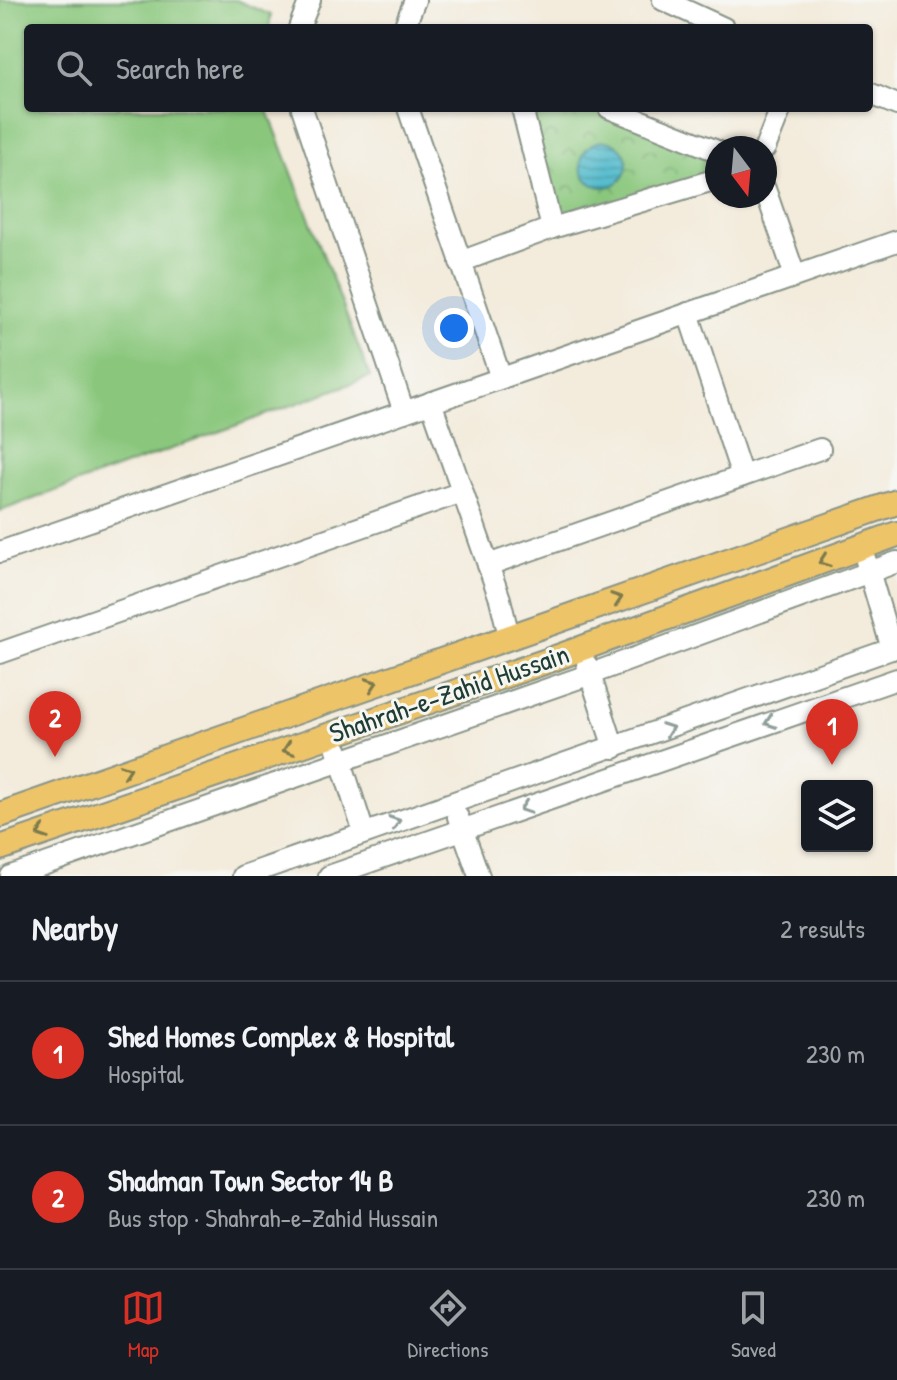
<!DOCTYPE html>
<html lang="en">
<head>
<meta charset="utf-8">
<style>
  body { margin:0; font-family:"Patrick Hand",sans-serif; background:#242831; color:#f1f3f6 }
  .controls { position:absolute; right:24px; bottom:24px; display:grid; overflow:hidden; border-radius:8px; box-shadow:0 2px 6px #0004 }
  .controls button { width:72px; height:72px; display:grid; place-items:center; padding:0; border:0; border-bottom:2px solid #363941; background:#171b24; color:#f1f3f6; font:40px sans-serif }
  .compass { position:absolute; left:705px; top:136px; width:72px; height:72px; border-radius:50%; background:#171b24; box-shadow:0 2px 6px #0004; rotate:164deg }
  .you { position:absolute; left:454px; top:328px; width:28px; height:28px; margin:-20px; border:6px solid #fff; border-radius:50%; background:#1a73e8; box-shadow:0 0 0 12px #1a73e833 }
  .badge { display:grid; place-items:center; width:52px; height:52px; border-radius:50%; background:#d93025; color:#fff; font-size:26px; font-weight:700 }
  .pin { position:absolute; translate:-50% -66px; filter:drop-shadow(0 2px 4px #0008) }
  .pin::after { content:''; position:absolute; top:42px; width:28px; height:24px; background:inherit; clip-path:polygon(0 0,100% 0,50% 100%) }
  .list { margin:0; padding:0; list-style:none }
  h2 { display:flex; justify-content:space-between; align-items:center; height:104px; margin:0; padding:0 32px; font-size:34px }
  h2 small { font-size:26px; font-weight:400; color:#9ea1a6 }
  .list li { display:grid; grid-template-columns:52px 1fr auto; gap:24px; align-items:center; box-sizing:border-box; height:144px; padding:0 32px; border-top:2px solid #363941 }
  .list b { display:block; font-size:30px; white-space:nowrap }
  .list p { margin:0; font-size:26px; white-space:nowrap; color:#9ea1a6 }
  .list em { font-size:26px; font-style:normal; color:#9ea1a6 }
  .icon { flex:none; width:44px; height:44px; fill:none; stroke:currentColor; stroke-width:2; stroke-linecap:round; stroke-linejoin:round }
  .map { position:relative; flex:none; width:897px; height:876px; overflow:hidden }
  .search { position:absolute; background:#171b24; box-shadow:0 2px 6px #0004; left:24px; right:24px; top:24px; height:88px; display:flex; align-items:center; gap:20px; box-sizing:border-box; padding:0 28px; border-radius:8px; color:#9ea1a6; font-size:30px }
  .sheet { height:392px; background:#171b24 }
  nav { display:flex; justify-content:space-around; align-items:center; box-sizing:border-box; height:112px; border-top:2px solid #363941; background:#171b24; font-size:22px; color:#9ea1a6 }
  nav a { display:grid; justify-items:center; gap:4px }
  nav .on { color:#d93025 }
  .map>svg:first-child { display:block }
  .green { fill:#8ac77d; stroke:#548258; stroke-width:2 }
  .park { fill:url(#park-crowns); stroke:#548258; stroke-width:2 }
  .water { fill:url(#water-rules); stroke:#377c80; stroke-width:2 }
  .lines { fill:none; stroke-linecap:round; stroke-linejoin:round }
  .minor-casing { stroke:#899488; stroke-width:24 }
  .major-casing { stroke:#899488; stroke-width:28 }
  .minor { stroke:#fff; stroke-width:20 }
  .major { stroke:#eec469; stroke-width:24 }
  .oneway { stroke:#7c7a4c }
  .oneway2 { stroke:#8f9e9a }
  .labels { text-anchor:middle; stroke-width:6; stroke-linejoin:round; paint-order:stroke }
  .street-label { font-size:28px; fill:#1f3d34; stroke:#f6f6f2 }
</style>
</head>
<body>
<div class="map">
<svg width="897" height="876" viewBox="0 0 897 876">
  <defs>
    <pattern id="park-crowns" width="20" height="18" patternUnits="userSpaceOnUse" patternTransform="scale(2)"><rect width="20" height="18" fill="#8ac77d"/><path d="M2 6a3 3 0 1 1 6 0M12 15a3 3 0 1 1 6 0" fill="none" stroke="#70a367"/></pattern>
    <pattern id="water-rules" width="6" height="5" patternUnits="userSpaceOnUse" patternTransform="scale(2)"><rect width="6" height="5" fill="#4fbacc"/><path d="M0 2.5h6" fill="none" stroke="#4198a6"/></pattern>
  </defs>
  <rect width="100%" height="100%" fill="#f6f6f2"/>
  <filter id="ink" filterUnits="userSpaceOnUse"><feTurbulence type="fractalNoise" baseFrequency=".0125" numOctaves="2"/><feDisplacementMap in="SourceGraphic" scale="16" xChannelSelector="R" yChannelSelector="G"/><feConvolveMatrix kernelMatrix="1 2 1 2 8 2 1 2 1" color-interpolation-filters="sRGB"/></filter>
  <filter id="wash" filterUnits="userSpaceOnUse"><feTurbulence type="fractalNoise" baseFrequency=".006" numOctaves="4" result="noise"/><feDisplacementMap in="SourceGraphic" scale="32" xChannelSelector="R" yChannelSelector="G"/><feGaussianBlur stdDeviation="1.8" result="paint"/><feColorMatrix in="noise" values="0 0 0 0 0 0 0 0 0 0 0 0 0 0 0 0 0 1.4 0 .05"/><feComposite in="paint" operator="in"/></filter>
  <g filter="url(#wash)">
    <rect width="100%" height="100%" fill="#f3ebdb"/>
    <polygon class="green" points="0,0 236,0 271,15 269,28 28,28 28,108 267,108 370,377 0,511"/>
    <polygon class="park" points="522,108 609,108 717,151 717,179 552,228"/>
    <circle class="water" cx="604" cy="164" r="23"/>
  </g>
  <g filter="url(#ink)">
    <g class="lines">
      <defs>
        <g id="minor">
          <polyline points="663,0 724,28"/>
          <polyline points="299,28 310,0"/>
          <polyline points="404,28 415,0"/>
          <polyline points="869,93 897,105"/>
          <polyline points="302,108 404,412"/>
          <polyline points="408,108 501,378"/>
          <polyline points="522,108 552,228"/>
          <polyline points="609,108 717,151"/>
          <polyline points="765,148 781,108"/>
          <polyline points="765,189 795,276"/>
          <polyline points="460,262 552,228 717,179"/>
          <polyline points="688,313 742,476"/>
          <polyline points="431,402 500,599 509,636"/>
          <polyline points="0,552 897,241"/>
          <polyline points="866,561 892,649"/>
          <polyline points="488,565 820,449"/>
          <polyline points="0,653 462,492"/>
          <polyline points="587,665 614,748"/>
          <polyline points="337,749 364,833"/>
          <polyline points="458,817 479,876"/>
          <polyline points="11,876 588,675 897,562"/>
          <polyline points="243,876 897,647"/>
          <polyline points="329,876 897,679"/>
        </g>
        <g id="major">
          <polyline points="0,815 897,502"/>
          <polyline points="0,848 547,661 897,534"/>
        </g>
      </defs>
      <use href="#minor" class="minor-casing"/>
      <use href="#major" class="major-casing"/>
      <use href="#minor" class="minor"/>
      <use href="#major" class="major"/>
    </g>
    <defs><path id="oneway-chevron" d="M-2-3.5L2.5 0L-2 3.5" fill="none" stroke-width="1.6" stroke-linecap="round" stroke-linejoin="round" transform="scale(2)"/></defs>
    <g class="oneway">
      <use href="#oneway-chevron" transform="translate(824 561) rotate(160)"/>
      <use href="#oneway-chevron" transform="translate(617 599) rotate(-19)"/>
      <use href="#oneway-chevron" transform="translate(372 684) rotate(-19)"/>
      <use href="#oneway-chevron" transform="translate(288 749) rotate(161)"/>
      <use href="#oneway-chevron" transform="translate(126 770) rotate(-19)"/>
      <use href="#oneway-chevron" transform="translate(42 833) rotate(161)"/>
    </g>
    <g class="oneway2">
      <use href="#oneway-chevron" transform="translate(770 722) rotate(161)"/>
      <use href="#oneway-chevron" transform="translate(668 729) rotate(-20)"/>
      <use href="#oneway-chevron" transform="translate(525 808) rotate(161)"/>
      <use href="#oneway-chevron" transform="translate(395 822) rotate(-19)"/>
    </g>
  </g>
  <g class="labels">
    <g class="street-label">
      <text transform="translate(449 693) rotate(-19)" y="10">Shahrah-e-Zahid Hussain</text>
    </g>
  </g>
</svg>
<div class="controls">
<button><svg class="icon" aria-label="layers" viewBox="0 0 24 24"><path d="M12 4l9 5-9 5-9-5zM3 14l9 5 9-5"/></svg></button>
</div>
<svg class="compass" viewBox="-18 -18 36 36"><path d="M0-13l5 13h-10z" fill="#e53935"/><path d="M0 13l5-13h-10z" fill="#9ea1a6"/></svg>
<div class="you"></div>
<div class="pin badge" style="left:832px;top:765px">1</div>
<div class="pin badge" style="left:55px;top:757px">2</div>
<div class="search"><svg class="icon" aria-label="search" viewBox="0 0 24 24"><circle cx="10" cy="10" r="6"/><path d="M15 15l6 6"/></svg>Search here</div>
</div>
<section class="sheet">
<h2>Nearby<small>2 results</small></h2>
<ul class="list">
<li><span class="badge">1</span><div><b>Shed Homes Complex &amp; Hospital</b><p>Hospital</p></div><em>230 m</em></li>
<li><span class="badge">2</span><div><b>Shadman Town Sector 14 B</b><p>Bus stop · Shahrah-e-Zahid Hussain</p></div><em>230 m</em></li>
</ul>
</section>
<nav>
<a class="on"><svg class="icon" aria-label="map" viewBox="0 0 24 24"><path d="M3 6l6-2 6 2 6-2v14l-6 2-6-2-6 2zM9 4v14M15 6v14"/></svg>Map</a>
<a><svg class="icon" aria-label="directions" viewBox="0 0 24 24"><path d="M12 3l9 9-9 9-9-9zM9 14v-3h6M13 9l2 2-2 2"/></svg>Directions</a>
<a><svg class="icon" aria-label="saved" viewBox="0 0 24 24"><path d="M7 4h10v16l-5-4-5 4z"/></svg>Saved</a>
</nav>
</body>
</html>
